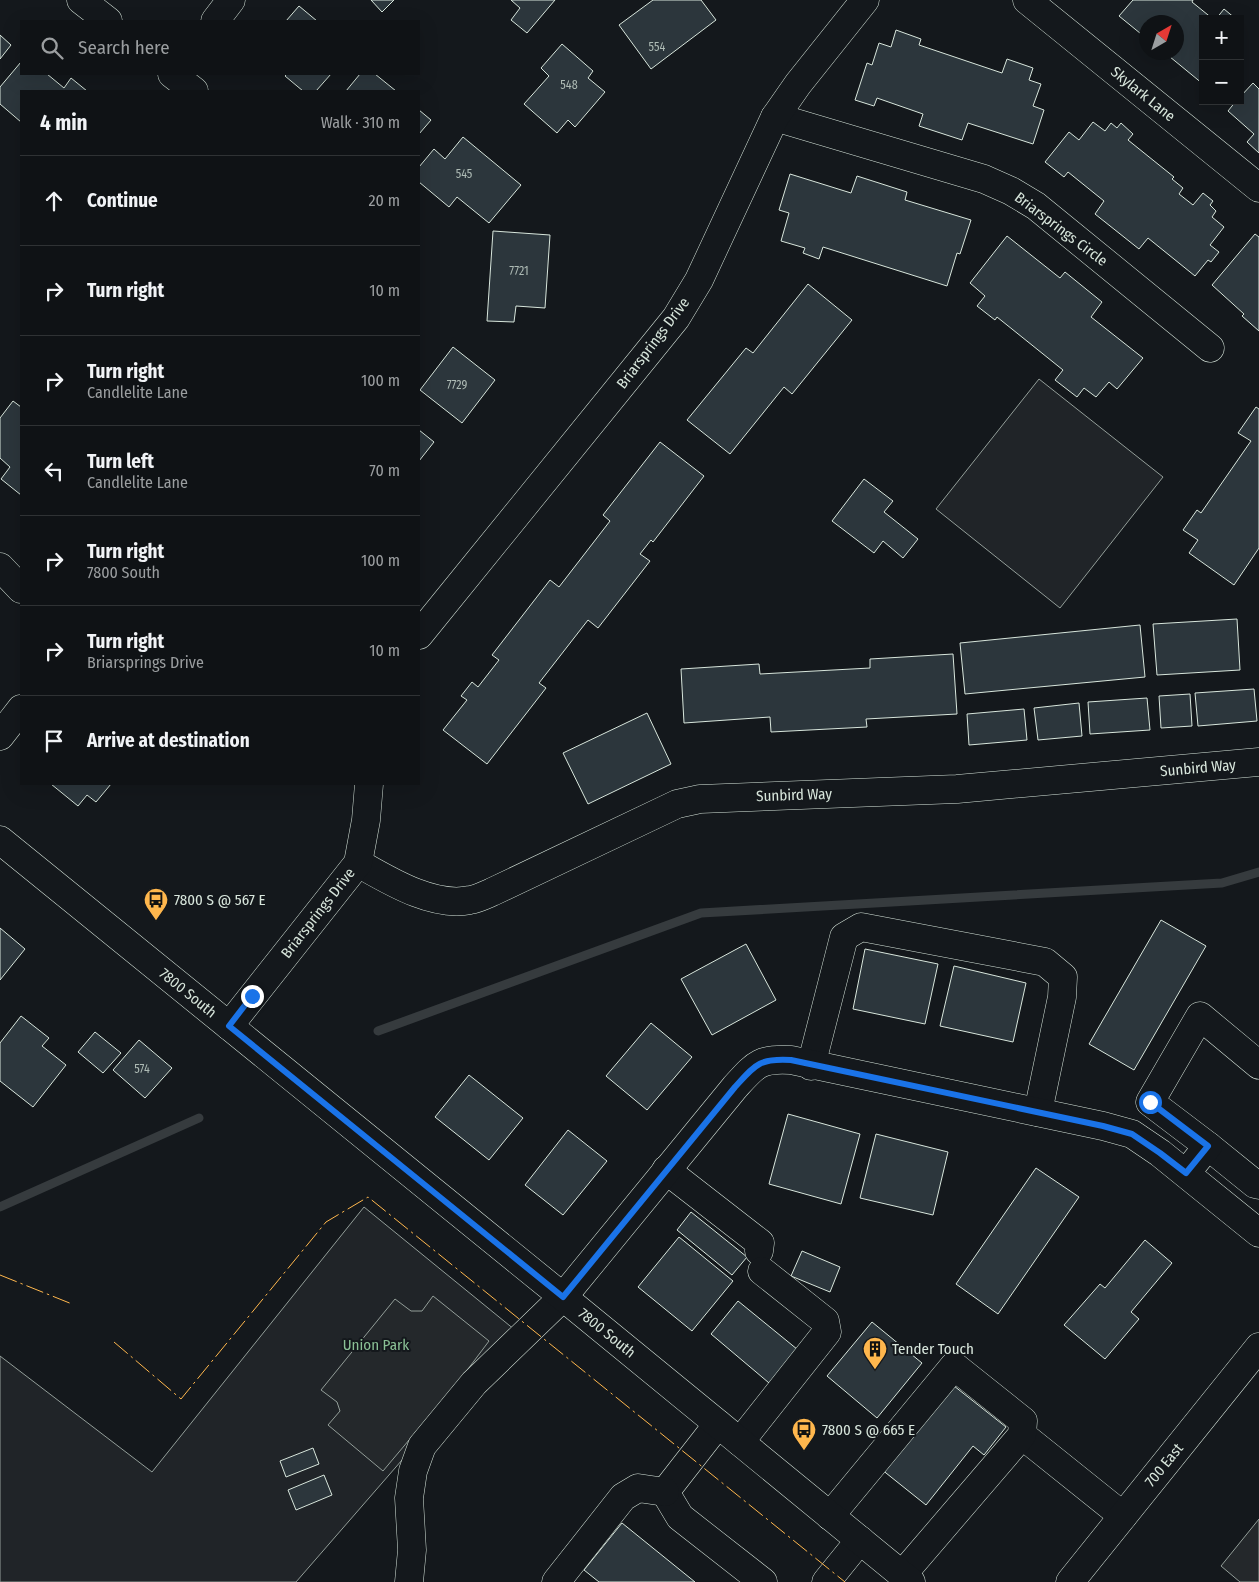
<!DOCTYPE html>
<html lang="en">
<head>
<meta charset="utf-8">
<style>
  body { margin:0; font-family:"Fira Sans Condensed",sans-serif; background:#181b1e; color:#f1f3f6 }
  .controls { position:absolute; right:15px; top:15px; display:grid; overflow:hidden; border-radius:0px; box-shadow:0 5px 20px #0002 }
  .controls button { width:45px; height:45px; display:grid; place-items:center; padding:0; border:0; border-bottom:1px solid #2f3234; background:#0f1215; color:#f1f3f6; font:25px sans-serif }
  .compass { position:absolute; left:1139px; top:15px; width:45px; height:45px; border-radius:50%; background:#0f1215; box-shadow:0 5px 20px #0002; rotate:39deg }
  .stop { position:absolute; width:15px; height:15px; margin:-11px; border:4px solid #1a73e8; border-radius:50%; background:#fff }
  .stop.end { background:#1a73e8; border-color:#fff; box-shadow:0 1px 5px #0008 }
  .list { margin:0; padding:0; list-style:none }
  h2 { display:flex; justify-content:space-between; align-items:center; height:65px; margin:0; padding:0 20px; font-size:21px }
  h2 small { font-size:16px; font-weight:400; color:#9b9ea0 }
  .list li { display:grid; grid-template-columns:32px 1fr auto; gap:15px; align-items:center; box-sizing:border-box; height:90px; padding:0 20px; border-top:1px solid #2f3234 }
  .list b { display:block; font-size:19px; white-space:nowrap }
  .list p { margin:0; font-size:16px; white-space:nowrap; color:#9b9ea0 }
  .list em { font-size:16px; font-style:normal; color:#9b9ea0 }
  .icon { flex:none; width:28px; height:28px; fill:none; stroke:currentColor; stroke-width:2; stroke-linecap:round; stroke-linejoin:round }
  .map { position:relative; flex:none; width:1259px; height:1582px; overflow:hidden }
  .search { position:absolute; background:#0f1215; box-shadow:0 5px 20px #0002; left:20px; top:20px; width:400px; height:55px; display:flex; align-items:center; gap:12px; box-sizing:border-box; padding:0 18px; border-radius:0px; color:#9b9ea0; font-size:19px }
  .panel { position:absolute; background:#0f1215; box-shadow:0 5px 20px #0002; left:20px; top:90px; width:400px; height:695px; border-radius:0px }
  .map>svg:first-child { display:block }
  .green { fill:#202428; stroke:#939e99 }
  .parking { fill:#24282b; stroke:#939e99 }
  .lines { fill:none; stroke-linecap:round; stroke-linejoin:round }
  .stream { stroke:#363b3e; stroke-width:9 }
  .building { fill:#2c363c; stroke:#d8e6dc }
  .minor-casing { stroke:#d8e6dc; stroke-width:29 }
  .major-casing { stroke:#d8e6dc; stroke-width:29 }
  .minor { stroke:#14181c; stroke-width:28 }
  .major { stroke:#14181c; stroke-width:28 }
  .power { stroke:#ffb74d; stroke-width:1; stroke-dasharray:18 4 2.5 4; stroke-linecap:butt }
  .route { stroke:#1a73e8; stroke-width:6 }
  .labels { text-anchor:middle; stroke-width:4; stroke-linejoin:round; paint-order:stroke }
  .number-label { font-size:12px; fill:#adbab4 }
  .street-label { font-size:15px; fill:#d8e6dc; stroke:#14181c }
  .poi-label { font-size:15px; fill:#d8e6dc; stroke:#14181c; text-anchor:start }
  .park-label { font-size:15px; fill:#8ac095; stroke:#14181c }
</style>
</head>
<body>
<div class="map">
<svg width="1259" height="1582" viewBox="0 0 1259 1582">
  <rect width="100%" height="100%" fill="#14181c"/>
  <g class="green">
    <polygon points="1039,379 1163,477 1060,608 936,509"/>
    <polygon points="364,1207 515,1330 296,1582 0,1582 0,1356 152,1472"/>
  </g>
  <g class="parking">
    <polygon points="433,1296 489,1341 462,1377 383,1471 328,1425 340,1411 337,1402 321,1390 395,1299 411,1311 422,1311"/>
    <polygon points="1259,1519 1259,1582 1240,1582 1221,1566"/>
  </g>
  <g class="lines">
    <g class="stream">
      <polyline points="378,1031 701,913 1222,883 1259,872"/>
      <polyline points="0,1207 199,1118"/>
    </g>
  </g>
  <g class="building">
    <polygon points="371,0 394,0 382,12"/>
    <polygon points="511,0 555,0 527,33 511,20 520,8"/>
    <polygon points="653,0 701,0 716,20 651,69 619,25"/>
    <polygon points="1133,0 1193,0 1192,2 1213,19 1203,19 1203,84 1164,52 1176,52 1176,22 1146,22 1146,38 1119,16"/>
    <polygon points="299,6 317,21 286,21"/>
    <polygon points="1224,9 1236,19 1216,19"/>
    <polygon points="896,30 921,39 919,45 1002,73 1007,59 1033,68 1029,80 1041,84 1033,106 1044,110 1033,144 968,123 962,140 919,126 923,114 877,98 874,106 855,100 867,63 872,65 879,43 891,47"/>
    <polygon points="0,35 11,45 0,59"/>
    <polygon points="562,44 593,71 588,78 605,92 575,127 568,120 557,133 524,104 549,76 541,68"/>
    <polygon points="21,62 21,74 47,74 64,88 71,78 87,91 21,91 21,122 0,104 0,87"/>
    <polygon points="287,74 331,74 316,91 303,91 285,76"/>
    <polygon points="360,74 375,74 396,91 346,91"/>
    <polygon points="1253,83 1259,89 1259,153 1247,142 1254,134 1228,111 1236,101 1240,101 1240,97"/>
    <polygon points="419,110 431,120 419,134"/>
    <polygon points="1093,122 1105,131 1111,123 1117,128 1121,123 1133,134 1128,140 1174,177 1172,179 1183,188 1179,194 1193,205 1203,193 1213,201 1210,205 1216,211 1212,217 1224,227 1210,245 1219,252 1211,262 1208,260 1195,276 1148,238 1139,249 1095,214 1104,201 1068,172 1064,177 1045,162 1069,132 1079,140"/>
    <polygon points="463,137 521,185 489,223 457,197 449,207 419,182 419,167 434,149 445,159"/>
    <polygon points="790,174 851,193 857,176 907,192 905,200 971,220 960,254 957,253 947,286 823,247 819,259 803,253 805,248 781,241 789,213 779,210"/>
    <polygon points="493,231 550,235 545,308 516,306 514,322 487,321"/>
    <polygon points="1255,234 1259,237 1259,331 1242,316 1244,314 1212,285"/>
    <polygon points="1007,236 1060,278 1065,272 1102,302 1091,317 1143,358 1117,389 1109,382 1096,397 1084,388 1077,397 1055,380 1063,370 997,317 995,320 977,306 985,296 970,283"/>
    <polygon points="808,284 852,320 792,394 784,387 730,454 687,420 746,348 753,353"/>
    <polygon points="453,347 495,380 462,423 420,390"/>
    <polygon points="13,401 21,407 21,495 1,479 10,467 0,458 0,418"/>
    <polygon points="1256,407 1259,409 1259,548 1234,585 1189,553 1198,540 1183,530 1197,510 1201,513 1251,441 1238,433"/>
    <polygon points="419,430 434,442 419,461"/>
    <polygon points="660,442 704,476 653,542 651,540 640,554 650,561 598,628 588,620 539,683 546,688 487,764 443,730 467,700 461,696 472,682 478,687 499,660 492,655 550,580 559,587 610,521 603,515"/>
    <polygon points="864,479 893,501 884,512 918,539 903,558 883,541 874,553 832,521"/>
    <polygon points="1237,619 1240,670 1157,675 1153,624"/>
    <polygon points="1140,625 1145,677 965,694 960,643"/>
    <polygon points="953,654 957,714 866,719 867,727 771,732 770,717 684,723 681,669 759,664 760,674 870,668 870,659"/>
    <polygon points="1254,689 1257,721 1198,726 1195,693"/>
    <polygon points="1190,694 1192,726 1161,728 1159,696"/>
    <polygon points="1147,698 1150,730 1090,734 1088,702"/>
    <polygon points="1079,703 1082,736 1038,740 1034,708"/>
    <polygon points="1024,709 1027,740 969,745 967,714"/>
    <polygon points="647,713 671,764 588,804 563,753"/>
    <polygon points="51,784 111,784 96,802 87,795 78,806"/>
    <polygon points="1161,920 1206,946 1134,1070 1089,1044"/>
    <polygon points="0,928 25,949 0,980"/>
    <polygon points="746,944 776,1000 712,1035 681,979"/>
    <polygon points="865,949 938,964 925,1024 853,1009"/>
    <polygon points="954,966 1026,983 1013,1042 940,1026"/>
    <polygon points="21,1016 49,1038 42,1046 66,1065 33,1107 0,1081 0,1043"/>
    <polygon points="651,1023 692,1057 647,1110 606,1076"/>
    <polygon points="95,1032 121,1053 103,1073 78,1052"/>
    <polygon points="139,1040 172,1068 145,1098 113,1070"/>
    <polygon points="469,1075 523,1118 489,1160 435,1117"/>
    <polygon points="788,1114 860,1134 841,1204 769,1184"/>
    <polygon points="568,1130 607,1161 563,1215 525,1185"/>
    <polygon points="876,1134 948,1152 933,1215 860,1198"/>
    <polygon points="1036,1168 1079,1197 998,1314 956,1284"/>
    <polygon points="691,1212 747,1257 732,1275 677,1230"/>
    <polygon points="679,1237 733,1281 692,1331 638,1287"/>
    <polygon points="1145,1240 1172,1263 1131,1312 1139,1319 1105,1359 1064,1325 1100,1284 1105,1288"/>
    <polygon points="802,1251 840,1267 830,1292 791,1276"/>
    <polygon points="738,1301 803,1354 775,1388 711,1334"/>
    <polygon points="872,1322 922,1363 877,1418 827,1376"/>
    <polygon points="949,1382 1006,1427 984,1455 973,1446 926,1505 881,1469"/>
    <polygon points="313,1448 319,1464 286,1477 280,1461"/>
    <polygon points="324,1475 332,1495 296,1510 288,1490"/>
    <polygon points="622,1523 695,1582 599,1582 584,1570"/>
  </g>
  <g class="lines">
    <defs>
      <g id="minor">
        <polyline points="81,0 108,21"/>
        <polyline points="1027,0 1259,188"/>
        <polyline points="215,21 231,0"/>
        <polyline points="172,74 194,91"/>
        <polyline points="775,117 984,179 1011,191 1036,206 1210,348"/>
        <polyline points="0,567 21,589"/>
        <polyline points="419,635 676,318 699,280 775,117 798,84 865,0"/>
        <polyline points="0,736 21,709"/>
        <path d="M358,863C388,880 433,908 470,900C477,899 485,895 492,892L677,804L700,799L957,789L1259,762"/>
        <polyline points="229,1026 358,863 366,820 369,784"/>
        <polyline points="811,1066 844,937 861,927 1045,962 1063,977 1062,997 1038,1112"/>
        <polyline points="1208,1146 1255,1184 1259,1185"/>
        <polyline points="666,1170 760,1243 759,1251"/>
        <polyline points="1186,1173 1208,1146 1150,1102 1200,1016 1259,1065"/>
        <polyline points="1022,1435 1123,1516"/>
        <polyline points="740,1442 827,1332 825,1321 762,1271"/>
        <polyline points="665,1492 680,1517 763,1582"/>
        <polyline points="665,1492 718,1424"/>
        <polyline points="830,1516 954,1366 1023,1421 1022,1435 902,1575"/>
        <path d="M409,1582L412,1550L409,1498L413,1471L422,1446L474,1383L563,1297L735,1087C755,1065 759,1058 791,1060L1103,1126L1132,1134L1160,1153L1259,1233"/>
        <polyline points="556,1582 623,1497 638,1488 665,1492"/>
        <polyline points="826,1582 860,1540"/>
      </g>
      <g id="major">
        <polyline points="0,840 563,1297 911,1582"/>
        <polyline points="1070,1582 1259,1347"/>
      </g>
    </defs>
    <use href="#minor" class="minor-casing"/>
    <use href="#major" class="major-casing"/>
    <use href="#minor" class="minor"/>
    <use href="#major" class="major"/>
    <g class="power">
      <polyline points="0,1275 72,1304"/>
      <polyline points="114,1342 181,1399 326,1222 368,1197 845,1582"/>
    </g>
  </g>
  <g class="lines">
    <path class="route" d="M252,996L229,1026L563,1297L735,1087C755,1065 759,1058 791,1060L1103,1126L1132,1134L1160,1153L1186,1173L1208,1146L1150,1102"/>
  </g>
  <defs>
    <symbol id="bus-pin" viewBox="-11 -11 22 30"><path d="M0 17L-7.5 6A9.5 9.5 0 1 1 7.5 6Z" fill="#ffb74d" stroke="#14181c"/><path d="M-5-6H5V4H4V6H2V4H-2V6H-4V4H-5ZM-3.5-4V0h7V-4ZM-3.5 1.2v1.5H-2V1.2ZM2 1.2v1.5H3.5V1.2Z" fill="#111"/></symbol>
    <symbol id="building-pin" viewBox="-11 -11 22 30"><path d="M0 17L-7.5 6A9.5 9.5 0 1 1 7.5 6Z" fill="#ffb74d" stroke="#14181c"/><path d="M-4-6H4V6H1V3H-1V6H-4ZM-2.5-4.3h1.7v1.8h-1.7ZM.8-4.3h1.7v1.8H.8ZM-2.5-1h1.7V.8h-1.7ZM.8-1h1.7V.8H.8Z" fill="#111"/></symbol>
  </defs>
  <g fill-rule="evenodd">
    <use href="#bus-pin" x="142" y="886" width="28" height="38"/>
    <use href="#building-pin" x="861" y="1335" width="28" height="38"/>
    <use href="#bus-pin" x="790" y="1416" width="28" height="38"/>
  </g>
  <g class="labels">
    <g class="number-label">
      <text x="657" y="51">554</text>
      <text x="569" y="89">548</text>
      <text x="464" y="178">545</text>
      <text x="519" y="275">7721</text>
      <text x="457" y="389">7729</text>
      <text x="142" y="1073">574</text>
    </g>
    <g class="street-label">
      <text transform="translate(1143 94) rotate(39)" y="5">Skylark Lane</text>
      <text transform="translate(1061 229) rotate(37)" y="5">Briarsprings Circle</text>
      <text transform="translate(653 343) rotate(-53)" y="5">Briarsprings Drive</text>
      <text transform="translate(1198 768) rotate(-5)" y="5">Sunbird Way</text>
      <text transform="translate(794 795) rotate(-2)" y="5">Sunbird Way</text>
      <text transform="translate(318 913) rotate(-52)" y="5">Briarsprings Drive</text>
      <text transform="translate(188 993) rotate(39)" y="5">7800 South</text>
      <text transform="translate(607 1333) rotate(39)" y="5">7800 South</text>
      <text transform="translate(1164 1465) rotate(-51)" y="5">700 East</text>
    </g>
    <g class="poi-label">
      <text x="174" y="905">7800 S @ 567 E</text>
      <text x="892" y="1354">Tender Touch</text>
      <text x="822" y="1435">7800 S @ 665 E</text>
    </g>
    <g class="park-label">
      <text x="376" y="1350">Union Park</text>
    </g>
  </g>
</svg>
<div class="controls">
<button>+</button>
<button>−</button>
</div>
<svg class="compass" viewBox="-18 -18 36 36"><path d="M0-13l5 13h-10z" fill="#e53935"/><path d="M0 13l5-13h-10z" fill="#9b9ea0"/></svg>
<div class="stop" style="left:1150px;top:1102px"></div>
<div class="stop end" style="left:252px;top:996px"></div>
<div class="search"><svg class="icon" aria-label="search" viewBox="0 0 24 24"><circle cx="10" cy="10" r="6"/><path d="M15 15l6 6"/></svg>Search here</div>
<section class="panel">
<h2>4 min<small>Walk · 310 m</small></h2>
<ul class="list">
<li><svg class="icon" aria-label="ahead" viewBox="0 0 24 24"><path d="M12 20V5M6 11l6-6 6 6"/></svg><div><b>Continue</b></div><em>20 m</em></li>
<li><svg class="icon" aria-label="right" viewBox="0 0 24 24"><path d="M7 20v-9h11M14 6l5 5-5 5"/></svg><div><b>Turn right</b></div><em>10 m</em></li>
<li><svg class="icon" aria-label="right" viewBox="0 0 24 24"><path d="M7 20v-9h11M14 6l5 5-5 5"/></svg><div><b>Turn right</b><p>Candlelite Lane</p></div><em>100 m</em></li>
<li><svg class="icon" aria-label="left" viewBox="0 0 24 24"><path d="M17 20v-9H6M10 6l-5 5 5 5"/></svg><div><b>Turn left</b><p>Candlelite Lane</p></div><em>70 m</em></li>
<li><svg class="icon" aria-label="right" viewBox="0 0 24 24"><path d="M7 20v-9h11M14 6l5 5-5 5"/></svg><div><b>Turn right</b><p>7800 South</p></div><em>100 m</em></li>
<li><svg class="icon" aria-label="right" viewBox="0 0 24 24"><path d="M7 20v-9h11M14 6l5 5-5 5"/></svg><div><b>Turn right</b><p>Briarsprings Drive</p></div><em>10 m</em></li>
<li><svg class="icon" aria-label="arrive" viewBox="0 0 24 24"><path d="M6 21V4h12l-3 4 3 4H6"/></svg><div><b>Arrive at destination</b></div></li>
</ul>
</section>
</div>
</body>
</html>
